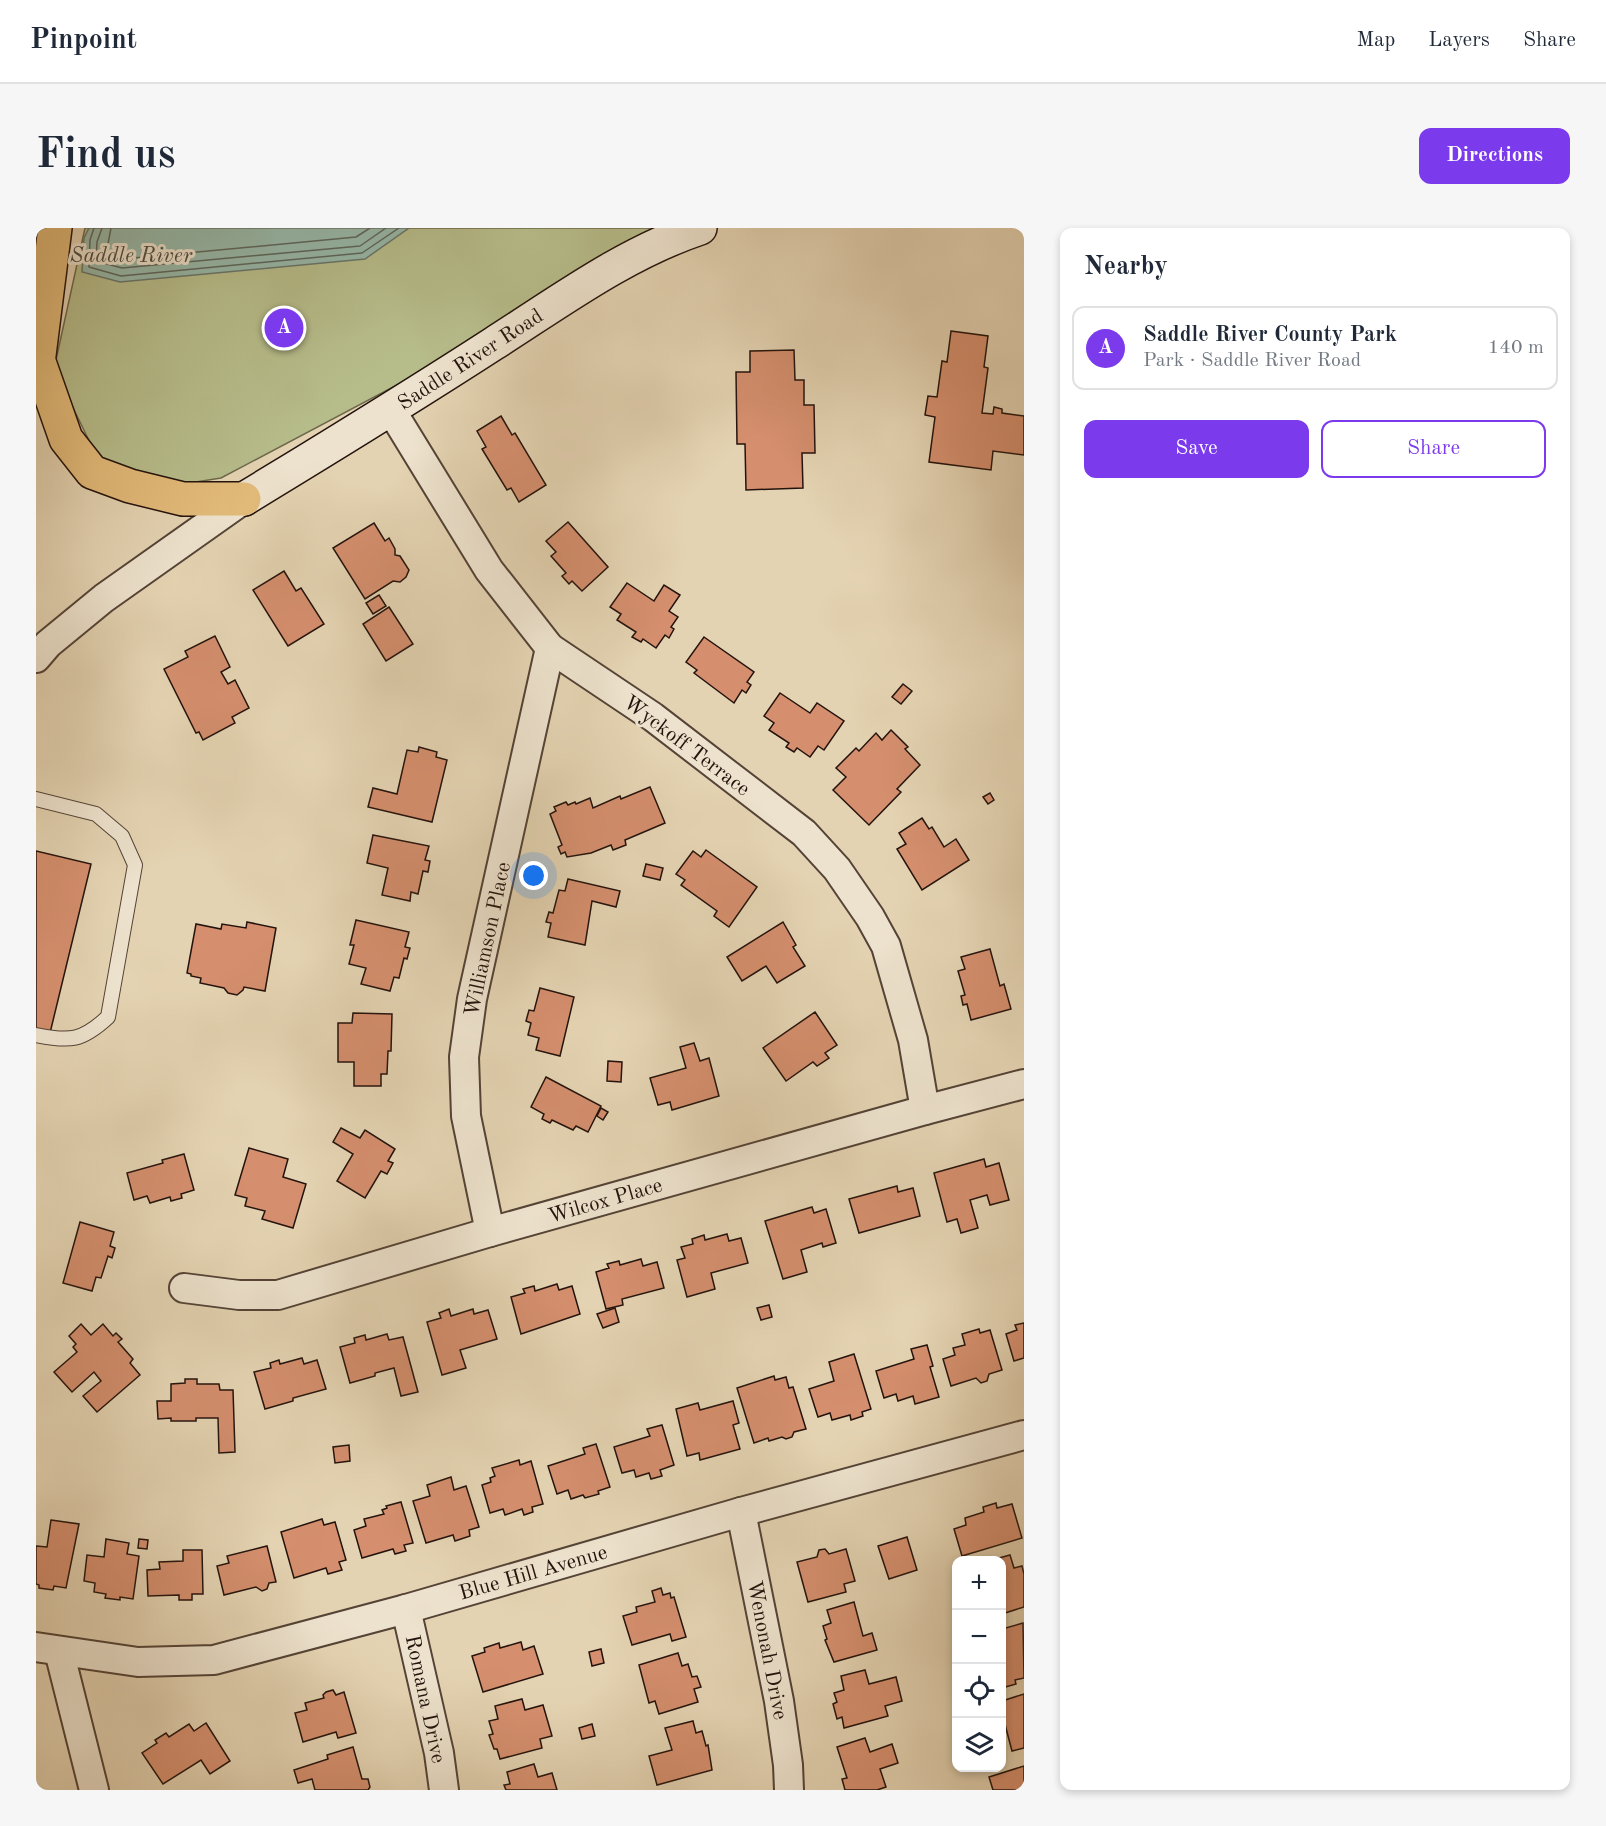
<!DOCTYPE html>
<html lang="en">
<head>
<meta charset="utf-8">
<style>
  body { margin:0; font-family:"Old Standard TT",serif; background:#f6f6f7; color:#1f2937 }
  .controls { position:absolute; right:18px; bottom:18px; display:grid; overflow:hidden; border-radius:12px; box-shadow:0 3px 9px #0003 }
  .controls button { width:54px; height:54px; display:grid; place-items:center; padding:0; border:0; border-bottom:2px solid #e0e1e3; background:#fff; color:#1f2937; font:30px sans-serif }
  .you { position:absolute; left:498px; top:648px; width:21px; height:21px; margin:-15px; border:4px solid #fff; border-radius:50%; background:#1a73e8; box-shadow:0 0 0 9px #1a73e833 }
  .badge { display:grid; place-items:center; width:39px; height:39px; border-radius:50%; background:#7c3aed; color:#fff; font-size:20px; font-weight:700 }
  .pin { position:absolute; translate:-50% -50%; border:3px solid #fff; box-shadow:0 2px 6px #0006 }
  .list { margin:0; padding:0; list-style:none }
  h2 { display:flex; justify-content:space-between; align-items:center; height:78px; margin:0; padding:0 24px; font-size:26px }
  h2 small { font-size:20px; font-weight:400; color:#747a83 }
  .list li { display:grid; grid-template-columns:39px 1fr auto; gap:18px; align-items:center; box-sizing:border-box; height:84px; margin:0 12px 12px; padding:0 12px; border:2px solid #e0e1e3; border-radius:12px }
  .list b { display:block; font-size:22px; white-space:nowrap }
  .list p { margin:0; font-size:20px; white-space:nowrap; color:#747a83 }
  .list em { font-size:20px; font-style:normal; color:#747a83 }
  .actions { display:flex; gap:12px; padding:18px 24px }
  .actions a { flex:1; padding:14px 0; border:2px solid #7c3aed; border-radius:12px; text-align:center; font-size:21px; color:#7c3aed }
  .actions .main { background:#7c3aed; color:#fff }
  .icon { flex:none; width:33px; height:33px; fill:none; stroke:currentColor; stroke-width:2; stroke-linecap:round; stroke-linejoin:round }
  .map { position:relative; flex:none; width:988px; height:1562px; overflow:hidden; border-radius:12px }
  header { display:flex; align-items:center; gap:36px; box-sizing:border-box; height:84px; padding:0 30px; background:#fff; border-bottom:2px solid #e0e1e3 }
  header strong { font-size:28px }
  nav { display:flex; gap:33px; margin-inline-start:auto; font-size:21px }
  .intro { display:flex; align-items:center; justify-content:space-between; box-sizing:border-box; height:144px; padding:0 36px }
  h1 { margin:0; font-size:42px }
  .button { padding:15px 27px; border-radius:12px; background:#7c3aed; color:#fff; font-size:21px; font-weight:700 }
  main { display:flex; gap:36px; padding:0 36px }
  aside { flex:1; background:#fff; border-radius:12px; box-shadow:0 3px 9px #0003 }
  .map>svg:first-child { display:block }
  .green { fill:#b6bc8a; stroke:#6d684c; stroke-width:1.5 }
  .water { fill:#96b8a9; stroke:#68766b; stroke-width:1.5 }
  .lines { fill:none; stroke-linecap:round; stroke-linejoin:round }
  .shore { stroke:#5d665b; stroke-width:1.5 }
  .building { fill:#d58f6e; stroke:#24130d; stroke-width:1.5 }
  .service-casing { stroke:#544336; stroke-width:16 }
  .minor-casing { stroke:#544336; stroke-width:32 }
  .secondary-casing { stroke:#24130d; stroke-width:36 }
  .trunk-casing { stroke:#24130d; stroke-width:36 }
  .service { stroke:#ede2cd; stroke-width:14 }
  .minor { stroke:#ede2cd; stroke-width:28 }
  .secondary { stroke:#ede2cd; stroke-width:33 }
  .trunk { stroke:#e2ba79; stroke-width:33 }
  .labels { text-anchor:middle; stroke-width:6; stroke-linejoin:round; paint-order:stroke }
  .street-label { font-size:21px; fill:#24130d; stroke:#ede2cd }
  .water-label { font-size:22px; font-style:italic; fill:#4c4d44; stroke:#ede2cd }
</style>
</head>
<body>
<header>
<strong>Pinpoint</strong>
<nav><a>Map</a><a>Layers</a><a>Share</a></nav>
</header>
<div class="intro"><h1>Find us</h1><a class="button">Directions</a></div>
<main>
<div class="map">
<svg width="988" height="1562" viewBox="0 0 988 1562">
  <rect width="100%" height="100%" fill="#e4d3b2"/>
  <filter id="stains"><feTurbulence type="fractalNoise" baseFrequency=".00333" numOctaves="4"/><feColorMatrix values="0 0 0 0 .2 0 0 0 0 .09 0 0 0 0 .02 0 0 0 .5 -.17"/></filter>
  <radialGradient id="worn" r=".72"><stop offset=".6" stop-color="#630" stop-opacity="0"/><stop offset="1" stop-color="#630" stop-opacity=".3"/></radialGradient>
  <polygon class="green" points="49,0 664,0 548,58 185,250 128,259 65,237 18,141"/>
  <polygon class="water" points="53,0 373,0 329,31 84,54 46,44 48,10"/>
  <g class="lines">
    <g class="shore">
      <polyline points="58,0 54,12 53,39 85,48 326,25 363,0"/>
      <polyline points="66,0 61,14 60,33 86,40 324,18 350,0"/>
      <polyline points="75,0 70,26 87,31 320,9 334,0"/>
    </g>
  </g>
  <g class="building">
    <polygon points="915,103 952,108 948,139 952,140 946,185 957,186 958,179 966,181 966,185 988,188 988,227 957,223 955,242 893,234 899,189 889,187 892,168 901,169 906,133 911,134"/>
    <polygon points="758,122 759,152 768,152 768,177 778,177 779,225 766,225 767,260 710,262 709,216 701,216 700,144 714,144 714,123"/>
    <polygon points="465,188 476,207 479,205 510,257 483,274 475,260 471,262 446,221 450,219 441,203"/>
    <polygon points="532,294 572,339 546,363 536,353 533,356 526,348 530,345 515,328 520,324 510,313"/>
    <polygon points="338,295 349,313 353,310 359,321 359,327 364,328 373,342 370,349 364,354 357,353 329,371 297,320"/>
    <polygon points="248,343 260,363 265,360 288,396 252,418 217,362"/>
    <polygon points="591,355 618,373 628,357 644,367 633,383 642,389 635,399 638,401 633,410 629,407 620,420 607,411 605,414 596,409 600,404 581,392 585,386 574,379"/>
    <polygon points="343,367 350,378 337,386 330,375"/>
    <polygon points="353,379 377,416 350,433 327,396"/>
    <polygon points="179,408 194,439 185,444 192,456 199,452 213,480 196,489 199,495 167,512 163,504 160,505 128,441 152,429 149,423"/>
    <polygon points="668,409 718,444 711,454 715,457 710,465 706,462 698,475 658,445 661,442 650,434"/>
    <polygon points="867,456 876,463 865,476 856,469"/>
    <polygon points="744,465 774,485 781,475 808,493 788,522 782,518 774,529 761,520 758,524 750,519 753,515 733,502 738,495 728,488"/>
    <polygon points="855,502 872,519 869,521 884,537 861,561 865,564 833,597 797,562 810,549 800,540 820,520 823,523 840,505 846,512"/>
    <polygon points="383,519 401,524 400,529 411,532 396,594 332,579 337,560 361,566 371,522 382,524"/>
    <polygon points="614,559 629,595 589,612 590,617 577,622 575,617 555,625 531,629 529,624 525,626 522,619 526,617 514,586 520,583 518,579 530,574 532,577 539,574 540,576 554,570 557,580 584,568 585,571"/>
    <polygon points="954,565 958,572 952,576 947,569"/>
    <polygon points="886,590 893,601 896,599 908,619 920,611 933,632 886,662 861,621 870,616 863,605"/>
    <polygon points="337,607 393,618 389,632 394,633 392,644 387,643 382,666 375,664 374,673 346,667 352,640 331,635"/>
    <polygon points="670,622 721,659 693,699 678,688 681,683 645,657 649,652 640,646 657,623 665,629"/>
    <polygon points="0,623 55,636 14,805 0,802"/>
    <polygon points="610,636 627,640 624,652 607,648"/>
    <polygon points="532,651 584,663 580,679 556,673 549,717 512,709 515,695 510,694 513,684 517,685 523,662 529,663"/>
    <polygon points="320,692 373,704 369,719 374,720 371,731 368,730 363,750 358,749 354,763 325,756 330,740 313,736 318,717 314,717"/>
    <polygon points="211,694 240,700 229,763 208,759 207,762 201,767 192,765 188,760 164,755 165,750 155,748 155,746 151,745 160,696 185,701 186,696 210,700"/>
    <polygon points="747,694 760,717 757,719 769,738 741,755 730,738 706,753 691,729"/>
    <polygon points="954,721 964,758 968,756 975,781 935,792 931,776 927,777 925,768 929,767 922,743 929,741 925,729"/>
    <polygon points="504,760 538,769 524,828 500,822 503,810 492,807 495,795 490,793 493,782 498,783"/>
    <polygon points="779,784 801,817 789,825 793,830 781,838 777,834 750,853 727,820"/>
    <polygon points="317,785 356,786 355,823 352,823 351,846 345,846 345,858 318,858 318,834 302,834 302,795 316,795"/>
    <polygon points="658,815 664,833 673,830 683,868 636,882 634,874 622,877 614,850 650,840 644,819"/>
    <polygon points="572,833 586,834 585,854 571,853"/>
    <polygon points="510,849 565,878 552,904 540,898 537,902 516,892 514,895 506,891 508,886 495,879"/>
    <polygon points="565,880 572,884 567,892 561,888"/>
    <polygon points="305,900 324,910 329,902 359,921 352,933 357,935 351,946 345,943 329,970 301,953 317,926 297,914"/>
    <polygon points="213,920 252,931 247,949 270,956 257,1000 226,991 229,983 209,978 211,970 199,967"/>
    <polygon points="148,926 158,962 145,966 146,970 135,973 134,969 114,975 111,968 98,972 91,945 127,935 126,932"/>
    <polygon points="948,931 950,939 963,935 973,972 954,977 951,967 934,972 942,1000 925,1005 921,991 911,994 898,945"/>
    <polygon points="861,958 862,964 877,960 884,988 823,1005 813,971"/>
    <polygon points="776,979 778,985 790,981 800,1015 787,1019 786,1015 765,1022 771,1044 747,1051 729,993"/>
    <polygon points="44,994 78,1004 74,1018 79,1020 76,1030 72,1028 65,1050 60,1049 56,1063 27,1055"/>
    <polygon points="691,1006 693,1013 705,1010 712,1035 675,1045 679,1061 651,1069 641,1032 649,1030 645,1019 657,1016 656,1011 668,1007 669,1012"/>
    <polygon points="605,1031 607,1038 621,1034 628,1060 586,1071 587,1077 570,1081 560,1044 573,1040 571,1036 583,1033 584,1037"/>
    <polygon points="521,1056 523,1062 536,1058 544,1086 485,1106 475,1069 489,1065 487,1061 498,1058 499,1063"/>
    <polygon points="733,1077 736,1089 725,1092 721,1080"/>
    <polygon points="579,1080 583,1094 567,1100 561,1086"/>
    <polygon points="413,1081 415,1088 437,1081 438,1086 452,1082 461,1111 424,1122 430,1140 406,1147 391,1094 405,1090 403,1085"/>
    <polygon points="988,1095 988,1130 978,1133 970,1106 981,1102 979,1097"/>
    <polygon points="45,1096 55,1107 67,1096 77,1108 80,1105 86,1111 82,1114 97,1131 94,1135 104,1147 61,1184 47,1168 65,1153 58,1144 36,1164 18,1144 41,1124 37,1119 40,1116 33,1108"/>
    <polygon points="943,1101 944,1105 954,1102 966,1142 953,1146 951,1153 945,1155 940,1150 915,1158 907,1131 919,1127 917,1120 929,1117 926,1106"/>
    <polygon points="351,1106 353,1112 367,1109 382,1164 365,1168 358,1140 339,1145 339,1148 314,1155 304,1119 319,1115 318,1110 329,1107 330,1112"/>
    <polygon points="891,1117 897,1138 894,1139 903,1169 879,1176 877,1168 862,1173 860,1166 848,1170 840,1143 878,1131 875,1121"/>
    <polygon points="818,1126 835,1181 826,1184 827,1188 815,1192 814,1187 796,1192 794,1185 782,1189 773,1161 798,1153 793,1134"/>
    <polygon points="266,1130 268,1136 281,1132 290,1161 257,1170 257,1173 229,1181 218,1144 235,1140 234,1135 243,1132 244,1136"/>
    <polygon points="738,1148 739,1152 750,1149 753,1160 757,1159 770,1201 758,1204 756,1209 750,1211 746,1209 733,1213 732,1210 718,1215 701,1160"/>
    <polygon points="149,1151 161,1151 161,1156 183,1156 184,1162 197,1162 199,1224 183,1225 182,1190 160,1190 160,1193 135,1193 135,1190 122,1191 121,1173 135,1173 135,1156 149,1155"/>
    <polygon points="697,1173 703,1195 697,1197 704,1221 664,1232 663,1225 651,1228 640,1181 662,1175 664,1182"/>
    <polygon points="626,1197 638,1237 624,1242 626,1248 615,1251 613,1245 600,1249 598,1242 586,1245 578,1219 614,1208 611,1201"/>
    <polygon points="560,1216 574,1259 562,1263 563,1266 549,1270 547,1267 535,1271 532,1262 521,1266 512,1238 549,1226 547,1220"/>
    <polygon points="313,1217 314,1233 299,1235 297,1219"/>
    <polygon points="483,1232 484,1237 495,1233 507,1276 496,1279 497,1284 488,1287 486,1281 469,1287 467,1281 454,1285 446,1257 455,1254 454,1250 459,1248 456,1240"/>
    <polygon points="415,1249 418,1262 430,1258 443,1299 433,1302 434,1308 419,1313 417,1307 390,1315 377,1273 394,1268 391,1257"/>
    <polygon points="365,1274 377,1315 368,1317 370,1323 359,1326 357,1321 326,1330 318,1302 330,1298 328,1291 348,1286 346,1282 351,1280 350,1278"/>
    <polygon points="960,1275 961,1280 976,1276 986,1310 926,1328 918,1301 930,1297 929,1290 948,1284 947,1279"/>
    <polygon points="286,1291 288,1297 299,1294 310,1332 303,1334 306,1342 292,1346 290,1340 258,1350 245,1304"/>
    <polygon points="15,1292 43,1296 30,1360 18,1358 17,1362 3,1360 3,1357 0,1356 0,1318 11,1319"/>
    <polygon points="871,1309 881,1342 853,1351 842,1318"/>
    <polygon points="70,1311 93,1315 91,1326 103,1328 97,1371 84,1369 84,1372 69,1370 70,1366 58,1364 59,1355 48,1353 51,1327 68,1329"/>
    <polygon points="103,1311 112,1312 111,1321 102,1320"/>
    <polygon points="231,1318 240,1354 233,1355 231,1361 226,1363 220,1359 188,1367 181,1338 193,1335 191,1328"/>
    <polygon points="789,1321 793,1326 810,1321 819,1353 808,1356 810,1364 772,1374 761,1334 781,1329 783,1322"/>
    <polygon points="147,1322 166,1322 167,1366 156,1366 156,1372 143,1372 143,1367 112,1368 111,1342 124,1341 123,1334 147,1333"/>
    <polygon points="974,1327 978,1340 986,1338 988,1346 988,1379 966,1386 966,1332 956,1332"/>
    <polygon points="625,1360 627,1367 634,1365 635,1370 638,1369 650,1409 636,1413 634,1406 596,1417 587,1388 601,1384 600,1379 619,1374 616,1363"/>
    <polygon points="818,1374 827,1408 836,1405 841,1422 798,1434 789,1412 791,1411 787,1398 795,1395 791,1382"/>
    <polygon points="987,1395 988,1450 979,1452 980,1456 966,1460 966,1437 968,1437 966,1427 966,1401"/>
    <polygon points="485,1414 487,1422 498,1418 507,1446 447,1464 436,1428 449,1424 448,1420 463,1415 464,1420"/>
    <polygon points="565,1421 568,1435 556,1438 553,1424"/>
    <polygon points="642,1425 646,1438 652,1436 656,1449 661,1448 665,1459 658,1461 662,1474 623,1486 619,1473 613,1475 603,1437"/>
    <polygon points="829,1442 833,1456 860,1449 866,1473 849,1478 852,1488 808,1500 806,1489 801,1491 797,1476 801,1474 798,1465 808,1462 805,1448"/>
    <polygon points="297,1462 300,1467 308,1464 320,1505 302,1510 300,1504 267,1514 259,1485 271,1482 269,1475 288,1470 287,1467 290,1464"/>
    <polygon points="988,1466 988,1520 976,1523 966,1485 969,1483 966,1473"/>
    <polygon points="486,1471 489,1482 507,1477 516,1508 504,1511 506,1520 464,1531 461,1521 458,1521 453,1507 457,1506 453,1493 462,1491 459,1478"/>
    <polygon points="657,1493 660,1505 666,1503 670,1518 672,1517 676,1542 621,1557 613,1528 636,1522 629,1500"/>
    <polygon points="170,1495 194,1533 174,1546 165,1532 127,1556 106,1525 121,1515 119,1512 130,1505 133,1509 153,1496 158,1503"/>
    <polygon points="556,1496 559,1508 546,1511 543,1500"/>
    <polygon points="829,1510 834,1524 856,1516 862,1535 844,1541 850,1559 841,1562 809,1562 806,1551 811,1550 801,1519"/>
    <polygon points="317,1519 326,1551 332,1551 334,1559 332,1562 279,1562 276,1551 262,1555 258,1542 292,1531 291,1527"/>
    <polygon points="498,1536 502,1549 516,1545 521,1562 470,1562 468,1557 474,1556 471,1544"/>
    <polygon points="988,1538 988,1562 957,1562 953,1549"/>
  </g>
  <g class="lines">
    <defs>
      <path id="service" d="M0,571L60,586L86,608L99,637L72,789C46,813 34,814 0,807"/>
      <g id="minor">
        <polyline points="355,182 453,342 514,420 617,489 768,605 801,641 834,689 850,718 877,812 889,882"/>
        <polyline points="0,430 12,416 68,370 208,271"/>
        <polyline points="454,1004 430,888 428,829 436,771 514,420"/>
        <polyline points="148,1060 203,1067 242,1067 454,1004 889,882 988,856"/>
        <polyline points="705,1284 743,1473 752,1537 753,1562"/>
        <polyline points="370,1381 403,1525 408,1562"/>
        <polyline points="0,1419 102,1434 178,1432 370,1381 705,1284 988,1207"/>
        <polyline points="23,1423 58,1562"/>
      </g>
      <path id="secondary" d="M208,271C292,220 375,169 457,116C523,74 589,25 664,0"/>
      <g id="trunk">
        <polyline points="3,134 30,211 56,244 94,258 147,271 208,271"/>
        <polyline points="0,151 19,0"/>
      </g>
    </defs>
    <use href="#service" class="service-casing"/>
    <use href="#minor" class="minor-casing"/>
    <use href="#secondary" class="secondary-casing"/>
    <use href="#trunk" class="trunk-casing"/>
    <use href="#service" class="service"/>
    <use href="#minor" class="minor"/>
    <use href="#secondary" class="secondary"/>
    <use href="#trunk" class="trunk"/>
  </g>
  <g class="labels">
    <g class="street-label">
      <text transform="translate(434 131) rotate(-33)" y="7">Saddle River Road</text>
      <text transform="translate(651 517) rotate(37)" y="7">Wyckoff Terrace</text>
      <text transform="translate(451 711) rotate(-78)" y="7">Williamson Place</text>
      <text transform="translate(569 972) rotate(-16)" y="7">Wilcox Place</text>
      <text transform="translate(497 1344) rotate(-16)" y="7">Blue Hill Avenue</text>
      <text transform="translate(732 1422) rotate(79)" y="7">Wenonah Drive</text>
      <text transform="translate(390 1471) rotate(78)" y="7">Romana Drive</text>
    </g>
    <g class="water-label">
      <text x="95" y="34">Saddle River</text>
    </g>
  </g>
  <rect width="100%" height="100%" filter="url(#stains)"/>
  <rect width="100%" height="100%" fill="url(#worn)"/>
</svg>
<div class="controls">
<button>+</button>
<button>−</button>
<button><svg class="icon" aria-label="locate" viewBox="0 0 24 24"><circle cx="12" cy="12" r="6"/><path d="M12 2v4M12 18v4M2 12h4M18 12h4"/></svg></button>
<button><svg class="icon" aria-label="layers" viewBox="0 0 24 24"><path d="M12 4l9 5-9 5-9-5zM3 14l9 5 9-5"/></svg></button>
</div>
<div class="you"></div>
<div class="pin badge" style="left:248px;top:100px">A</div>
</div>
<aside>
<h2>Nearby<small></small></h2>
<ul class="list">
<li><span class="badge">A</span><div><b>Saddle River County Park</b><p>Park · Saddle River Road</p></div><em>140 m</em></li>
</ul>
<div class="actions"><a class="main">Save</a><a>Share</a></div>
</aside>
</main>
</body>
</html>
